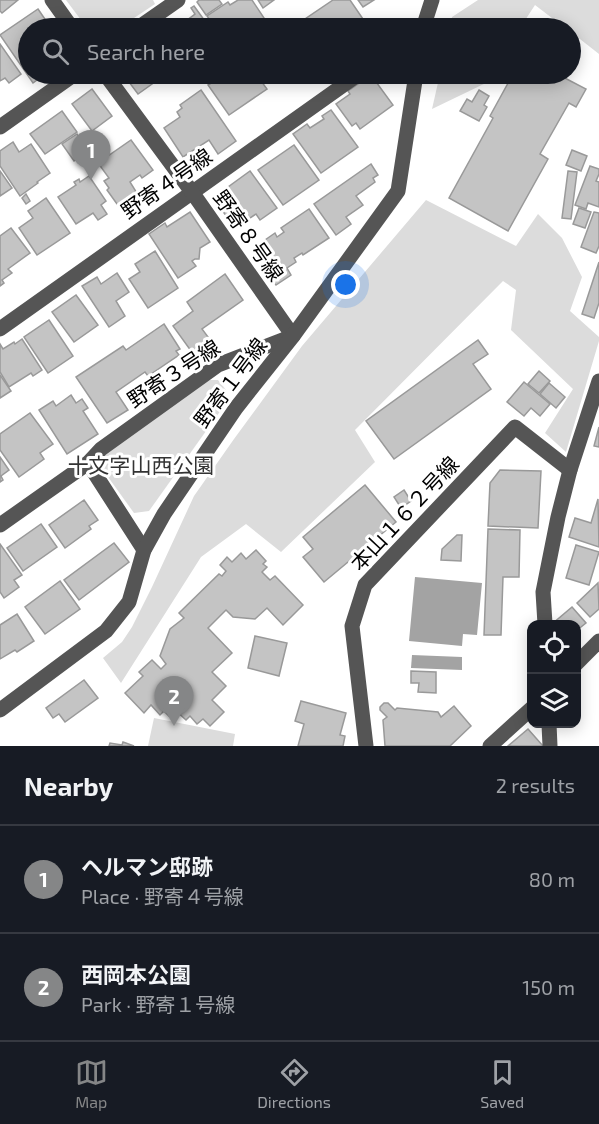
<!DOCTYPE html>
<html lang="en">
<head>
<meta charset="utf-8">
<style>
  body { margin:0; font-family:"Exo 2","Noto Sans JP",sans-serif; background:#242831; color:#f1f3f6 }
  .controls { position:absolute; right:18px; bottom:18px; display:grid; overflow:hidden; border-radius:12px; box-shadow:0 3px 15px #0003 }
  .controls button { width:54px; height:54px; display:grid; place-items:center; padding:0; border:0; border-bottom:2px solid #363941; background:#171b24; color:#f1f3f6; font:30px sans-serif }
  .you { position:absolute; left:346px; top:285px; width:21px; height:21px; margin:-15px; border:4px solid #fff; border-radius:50%; background:#1a73e8; box-shadow:0 0 0 9px #1a73e833 }
  .badge { display:grid; place-items:center; width:39px; height:39px; border-radius:50%; background:#858687; color:#fff; font-size:20px; font-weight:700 }
  .pin { position:absolute; translate:-50% -50px; filter:drop-shadow(0 2px 3px #0008) }
  .pin::after { content:''; position:absolute; top:32px; width:21px; height:18px; background:inherit; clip-path:polygon(0 0,100% 0,50% 100%) }
  .list { margin:0; padding:0; list-style:none }
  h2 { display:flex; justify-content:space-between; align-items:center; height:78px; margin:0; padding:0 24px; font-size:26px }
  h2 small { font-size:20px; font-weight:400; color:#9ea1a6 }
  .list li { display:grid; grid-template-columns:39px 1fr auto; gap:18px; align-items:center; box-sizing:border-box; height:108px; padding:0 24px; border-top:2px solid #363941 }
  .list b { display:block; font-size:22px; white-space:nowrap }
  .list p { margin:0; font-size:20px; white-space:nowrap; color:#9ea1a6 }
  .list em { font-size:20px; font-style:normal; color:#9ea1a6 }
  .icon { flex:none; width:33px; height:33px; fill:none; stroke:currentColor; stroke-width:2; stroke-linecap:round; stroke-linejoin:round }
  .map { position:relative; flex:none; width:599px; height:746px; overflow:hidden }
  .search { position:absolute; background:#171b24; box-shadow:0 3px 15px #0003; left:18px; right:18px; top:18px; height:66px; display:flex; align-items:center; gap:15px; box-sizing:border-box; padding:0 21px; border-radius:33px; color:#9ea1a6; font-size:22px }
  .sheet { height:294px; background:#171b24 }
  nav { display:flex; justify-content:space-around; align-items:center; box-sizing:border-box; height:84px; border-top:2px solid #363941; background:#171b24; font-size:16px; color:#9ea1a6 }
  nav a { display:grid; justify-items:center; gap:3px }
  nav .on { color:#858687 }
  .map>svg:first-child { display:block }
  .green { fill:#dcdcdc }
  .water { fill:#a3a3a3 }
  .building { fill:#c4c4c4; stroke:#999; stroke-width:1.5 }
  .lines { fill:none; stroke-linecap:round; stroke-linejoin:round }
  .minor { stroke:#555; stroke-width:15 }
  .labels { text-anchor:middle; stroke-width:6; stroke-linejoin:round; paint-order:stroke }
  .street-label { font-size:21px; fill:#000; stroke:#fff }
  .park-label { font-size:21px; fill:#333; stroke:#fff }
</style>
</head>
<body>
<div class="map">
<svg width="599" height="746" viewBox="0 0 599 746">
  <rect width="100%" height="100%" fill="#fff"/>
  <g class="green">
    <polygon points="66,0 153,0 155,4 119,28 87,28"/>
    <polygon points="478,0 599,0 599,54 571,32 570,28 565,28 535,5 520,28 450,28 452,17"/>
    <polygon points="440,74 493,74 488,82 432,109"/>
    <polygon points="426,200 516,246 538,214 562,238 582,277 570,311 599,337 599,341 566,452 545,433 573,389 511,330 516,290 503,281 355,430 375,462 281,552 246,524 201,557 121,683 103,658 122,642 132,627 152,587 194,496 234,439 302,346"/>
    <polygon points="207,380 218,380 226,390 226,403 149,511 134,513 103,470 105,454"/>
    <polygon points="154,718 235,734 233,746 148,746"/>
  </g>
  <g class="water">
    <polygon points="415,577 482,583 477,635 463,634 462,646 409,641"/>
    <polygon points="412,655 462,657 462,670 411,668"/>
  </g>
  <g class="building">
    <polygon points="0,0 18,0 2,13 0,11"/>
    <polygon points="199,0 219,0 222,4 206,15 197,2"/>
    <polygon points="238,0 252,0 266,21 254,28 216,28 207,16 228,2 230,5"/>
    <polygon points="258,0 274,0 263,8"/>
    <polygon points="333,0 350,0 363,19 348,28 311,28 305,19"/>
    <polygon points="358,0 374,0 363,7"/>
    <polygon points="194,6 210,28 174,28 185,19 187,20 195,14 191,8"/>
    <polygon points="38,9 51,28 28,28 28,74 45,74 33,83 0,35"/>
    <polygon points="0,44 21,74 9,83 5,78 0,81"/>
    <polygon points="570,51 577,55 570,67"/>
    <polygon points="123,74 173,74 175,76 167,83 162,77 138,94"/>
    <polygon points="226,74 256,74 267,89 229,115 208,85"/>
    <polygon points="513,74 560,74 559,75 586,89 576,107 569,103 540,154 548,159 508,231 449,198 493,118 490,116"/>
    <polygon points="371,75 393,105 360,129 356,123 352,126 336,104 350,94 348,91"/>
    <polygon points="92,89 112,116 92,131 72,104"/>
    <polygon points="201,90 236,141 218,154 209,140 183,157 164,128 180,117 177,112 182,108 180,105"/>
    <polygon points="479,90 489,96 484,105 487,107 479,121 460,111 467,99 472,102"/>
    <polygon points="331,110 358,147 321,173 293,134 307,124 310,128 324,119 322,116"/>
    <polygon points="62,111 77,132 45,154 30,134"/>
    <polygon points="77,134 89,150 74,161 62,144"/>
    <polygon points="131,140 153,170 142,178 140,175 130,182 140,198 122,211 107,190 109,188 104,181 109,178 98,163"/>
    <polygon points="13,142 19,152 31,144 50,173 37,182 38,183 20,196 0,166 0,151"/>
    <polygon points="294,145 319,180 283,205 258,170"/>
    <polygon points="572,150 587,156 581,171 566,165"/>
    <polygon points="371,164 378,175 373,178 375,182 356,196 363,205 346,217 351,224 336,235 314,204"/>
    <polygon points="590,166 599,169 599,174 596,181 599,182 599,207 588,203 586,209 575,205"/>
    <polygon points="0,171 12,188 0,196"/>
    <polygon points="250,171 277,208 260,220 256,214 235,228 213,198"/>
    <polygon points="568,171 577,172 571,219 562,218"/>
    <polygon points="89,176 106,201 101,205 107,214 98,220 93,213 76,224 58,197 76,185 74,182 79,179 80,182"/>
    <polygon points="26,194 30,201 26,204 22,198"/>
    <polygon points="46,198 70,233 37,255 19,228 33,218 28,211"/>
    <polygon points="579,208 591,212 585,228 573,224"/>
    <polygon points="309,209 329,238 303,255 302,253 294,258 296,262 287,268 291,275 276,285 252,249 275,233 277,237 284,232 281,228"/>
    <polygon points="190,212 210,242 200,248 199,259 195,259 192,261 196,266 178,278 149,234 165,223 167,227"/>
    <polygon points="594,212 599,213 599,246 596,253 581,247"/>
    <polygon points="11,228 30,253 8,269 12,273 2,280 4,283 0,286 0,236"/>
    <polygon points="155,251 178,288 148,308 129,279 140,272 135,264"/>
    <polygon points="599,262 599,303 594,318 582,314"/>
    <polygon points="117,273 129,292 116,301 125,316 109,327 82,286 97,277 101,284"/>
    <polygon points="225,274 243,300 202,329 217,349 199,362 173,326 193,311 187,302"/>
    <polygon points="76,295 98,325 74,342 52,312"/>
    <polygon points="49,320 73,356 48,373 24,337"/>
    <polygon points="164,324 180,349 176,351 179,355 148,376 145,372 116,392 128,410 107,423 76,377 123,346 126,350"/>
    <polygon points="22,339 42,370 33,376 31,373 9,387 0,372 0,344 3,349 14,342 15,344"/>
    <polygon points="478,340 488,354 473,364 491,389 394,459 366,421"/>
    <polygon points="539,371 550,381 539,393 528,384"/>
    <polygon points="0,375 11,391 0,398"/>
    <polygon points="524,382 550,404 540,416 531,408 524,416 507,402"/>
    <polygon points="549,383 565,397 556,408 540,394"/>
    <polygon points="71,395 76,403 82,399 88,408 83,411 98,434 67,454 39,410 53,401 56,406"/>
    <polygon points="30,413 53,444 40,453 44,459 19,477 0,450 0,434"/>
    <polygon points="599,427 599,447 594,446"/>
    <polygon points="0,457 9,470 1,476 3,480 0,482"/>
    <polygon points="500,470 541,471 538,528 488,526 490,483"/>
    <polygon points="365,485 396,522 324,582 303,557 313,549 303,537"/>
    <polygon points="404,490 411,501 401,508 394,497"/>
    <polygon points="598,499 599,547 569,537 575,518 591,523"/>
    <polygon points="84,500 98,520 89,526 91,529 65,548 49,525"/>
    <polygon points="41,524 57,547 23,571 7,548"/>
    <polygon points="488,529 520,530 519,577 503,577 501,635 484,635"/>
    <polygon points="457,535 462,535 461,561 441,560 442,549"/>
    <polygon points="114,543 129,562 79,600 64,580"/>
    <polygon points="0,544 22,575 14,580 19,587 4,598 0,592"/>
    <polygon points="576,545 599,552 589,585 566,578"/>
    <polygon points="256,550 266,561 263,564 267,567 262,572 270,580 275,576 303,605 283,625 267,608 255,619 233,617 226,610 208,628 232,653 212,672 226,686 212,700 224,712 210,726 203,719 197,724 190,716 186,720 175,710 169,716 164,711 160,715 151,705 144,713 125,693 143,676 139,672 152,660 161,669 166,664 160,656 170,629 184,618 179,613 219,574 222,576 226,571 220,565 227,557 232,562 241,553 246,559"/>
    <polygon points="60,581 80,609 45,634 25,607"/>
    <polygon points="598,583 599,609 590,617 577,603"/>
    <polygon points="572,607 586,623 576,631 576,624 552,624"/>
    <polygon points="17,614 34,641 17,652 15,650 0,659 0,625"/>
    <polygon points="255,636 287,643 279,676 248,668"/>
    <polygon points="411,671 436,672 436,693 418,692 419,683 411,683"/>
    <polygon points="84,680 98,698 65,722 59,714 53,718 46,708"/>
    <polygon points="301,701 346,713 340,735 345,736 343,746 298,746 304,724 295,721"/>
    <polygon points="384,703 388,703 395,710 397,708 438,712 441,717 454,706 471,726 450,746 385,746 383,720 387,717 380,710 380,707"/>
    <polygon points="528,729 543,746 508,746"/>
    <polygon points="123,742 134,746 109,746 110,743 122,745"/>
  </g>
  <g class="lines">
    <g class="minor">
      <polyline points="52,0 72,28"/>
      <polyline points="138,28 178,0"/>
      <polyline points="423,28 432,0"/>
      <polyline points="0,127 75,74"/>
      <polyline points="0,329 359,74"/>
      <polyline points="88,463 144,550"/>
      <polyline points="0,525 88,463 101,449 218,365 293,336 192,192 105,74"/>
      <polyline points="545,624 543,592 558,517 570,470 599,381"/>
      <polyline points="576,664 599,641"/>
      <polyline points="0,710 106,631 129,602 144,550 164,514 236,408 293,336 398,191 416,74"/>
      <polyline points="549,724 550,746"/>
      <polyline points="366,746 352,626 365,585 515,427 570,470"/>
      <polyline points="490,746 532,708"/>
    </g>
  </g>
  <g class="labels">
    <g class="street-label">
      <text transform="translate(167 184) rotate(-35)" y="7">野寄４号線</text>
      <text transform="translate(248 236) rotate(55)" y="7">野寄８号線</text>
      <text transform="translate(174 374) rotate(-33)" y="7">野寄３号線</text>
      <text transform="translate(231 383) rotate(-53)" y="7">野寄１号線</text>
      <text transform="translate(405 514) rotate(-47)" y="7">本山１６２号線</text>
    </g>
    <g class="park-label">
      <text x="141" y="473">十文字山西公園</text>
    </g>
  </g>
</svg>
<div class="controls">
<button><svg class="icon" aria-label="locate" viewBox="0 0 24 24"><circle cx="12" cy="12" r="6"/><path d="M12 2v4M12 18v4M2 12h4M18 12h4"/></svg></button>
<button><svg class="icon" aria-label="layers" viewBox="0 0 24 24"><path d="M12 4l9 5-9 5-9-5zM3 14l9 5 9-5"/></svg></button>
</div>
<div class="you"></div>
<div class="pin badge" style="left:91px;top:180px">1</div>
<div class="pin badge" style="left:174px;top:726px">2</div>
<div class="search"><svg class="icon" aria-label="search" viewBox="0 0 24 24"><circle cx="10" cy="10" r="6"/><path d="M15 15l6 6"/></svg>Search here</div>
</div>
<section class="sheet">
<h2>Nearby<small>2 results</small></h2>
<ul class="list">
<li><span class="badge">1</span><div><b>ヘルマン邸跡</b><p>Place · 野寄４号線</p></div><em>80 m</em></li>
<li><span class="badge">2</span><div><b>西岡本公園</b><p>Park · 野寄１号線</p></div><em>150 m</em></li>
</ul>
</section>
<nav>
<a class="on"><svg class="icon" aria-label="map" viewBox="0 0 24 24"><path d="M3 6l6-2 6 2 6-2v14l-6 2-6-2-6 2zM9 4v14M15 6v14"/></svg>Map</a>
<a><svg class="icon" aria-label="directions" viewBox="0 0 24 24"><path d="M12 3l9 9-9 9-9-9zM9 14v-3h6M13 9l2 2-2 2"/></svg>Directions</a>
<a><svg class="icon" aria-label="saved" viewBox="0 0 24 24"><path d="M7 4h10v16l-5-4-5 4z"/></svg>Saved</a>
</nav>
</body>
</html>
